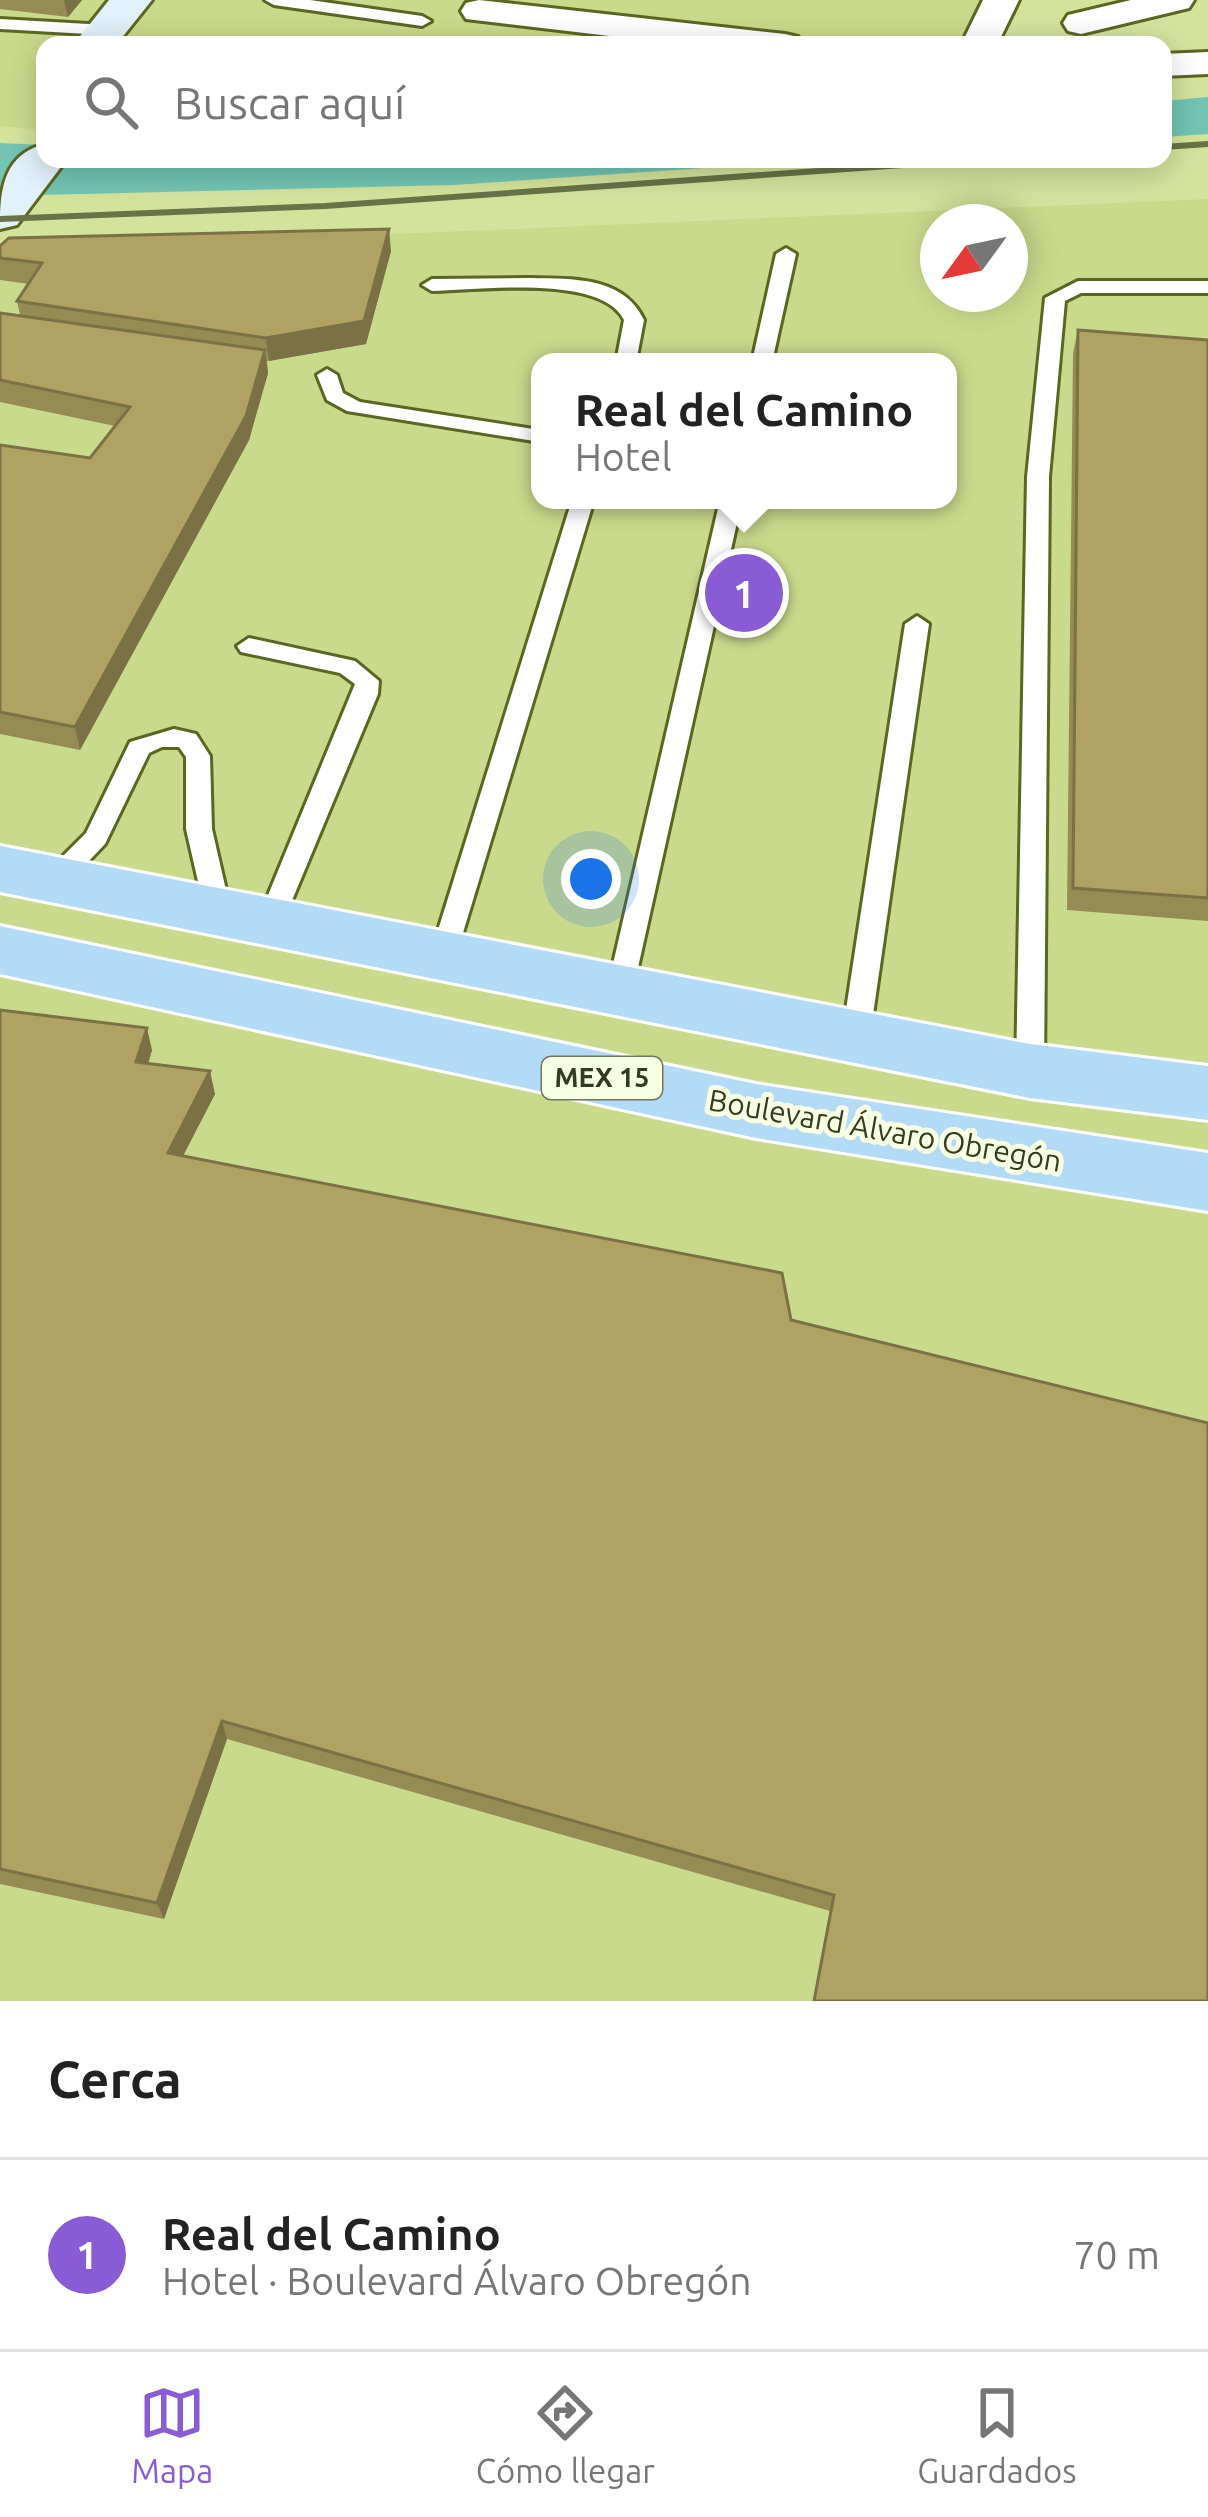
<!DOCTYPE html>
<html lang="es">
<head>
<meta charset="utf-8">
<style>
  body { margin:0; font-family:Ubuntu,sans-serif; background:#f6f6f6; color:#222 }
  .compass { position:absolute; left:920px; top:204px; width:108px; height:108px; border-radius:50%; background:#fff; box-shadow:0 6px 30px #0003; rotate:237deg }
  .you { position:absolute; left:591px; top:879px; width:42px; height:42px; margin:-30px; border:9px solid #fff; border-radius:50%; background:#1a73e8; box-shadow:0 0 0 18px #1a73e833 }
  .badge { display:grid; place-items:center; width:78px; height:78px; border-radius:50%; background:#895bd4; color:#fff; font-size:39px; font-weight:700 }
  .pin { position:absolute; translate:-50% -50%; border:6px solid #fff; box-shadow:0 3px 12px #0006 }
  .popup { position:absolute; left:531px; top:353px; width:426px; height:156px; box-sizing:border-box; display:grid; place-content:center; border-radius:24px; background:#fff; filter:drop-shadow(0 3px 9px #0005); font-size:39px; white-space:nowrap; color:#767676 }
  .popup b { font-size:45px; color:#222 }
  .popup::after { content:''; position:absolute; left:50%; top:100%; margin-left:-24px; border:24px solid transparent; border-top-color:#fff }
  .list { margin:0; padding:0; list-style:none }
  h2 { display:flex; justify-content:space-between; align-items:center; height:156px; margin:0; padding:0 48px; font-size:51px }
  h2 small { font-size:39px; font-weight:400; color:#767676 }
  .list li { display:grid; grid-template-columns:78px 1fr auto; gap:36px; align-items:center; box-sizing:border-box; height:192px; padding:0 48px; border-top:3px solid #e0e0e0 }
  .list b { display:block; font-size:45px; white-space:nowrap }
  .list p { margin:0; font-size:39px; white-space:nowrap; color:#767676 }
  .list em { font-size:39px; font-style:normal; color:#767676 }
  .icon { flex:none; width:66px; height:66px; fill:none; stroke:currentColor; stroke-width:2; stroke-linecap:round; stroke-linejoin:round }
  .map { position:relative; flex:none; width:1208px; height:2001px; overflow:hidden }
  .search { position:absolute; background:#fff; box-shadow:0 6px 30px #0003; left:36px; right:36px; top:36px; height:132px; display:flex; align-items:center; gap:30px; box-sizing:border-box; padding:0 42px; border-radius:24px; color:#767676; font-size:45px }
  .sheet { height:348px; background:#fff }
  nav { display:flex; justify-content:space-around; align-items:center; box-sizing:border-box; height:168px; border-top:3px solid #e0e0e0; background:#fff; font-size:33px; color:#767676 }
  nav a { display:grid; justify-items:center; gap:6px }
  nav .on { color:#895bd4 }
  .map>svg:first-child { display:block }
  .built { fill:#cada8c; fill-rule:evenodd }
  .water { fill:#72c5b3 }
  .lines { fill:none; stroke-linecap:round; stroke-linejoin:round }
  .service-casing { stroke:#5b6622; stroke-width:6 }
  .minor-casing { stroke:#5b6622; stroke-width:6 }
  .secondary-casing { stroke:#5b6622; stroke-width:6 }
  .trunk-casing { stroke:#fff; stroke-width:6 }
  .service { fill:#fff; fill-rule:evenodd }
  .minor { fill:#fff; fill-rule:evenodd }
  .secondary { fill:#e2f2fb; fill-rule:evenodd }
  .trunk { fill:#b3dbf6; fill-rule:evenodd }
  .rail { stroke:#697248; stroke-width:6 }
  .wall { fill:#978b54 }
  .shaded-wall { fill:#7b7145 }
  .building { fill:#b0a262; stroke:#7b7145; stroke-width:3 }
  .labels { text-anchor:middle; stroke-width:10; stroke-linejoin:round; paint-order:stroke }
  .shield { fill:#f8ffe3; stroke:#70765a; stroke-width:3 }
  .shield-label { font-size:27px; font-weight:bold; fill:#353b1f }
  .street-label { font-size:30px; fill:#353b1f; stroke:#f8ffe3 }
</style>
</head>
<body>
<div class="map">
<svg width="1208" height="2001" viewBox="0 0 1208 2001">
  <rect width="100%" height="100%" fill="#d4e39c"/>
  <g class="built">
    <polygon points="0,0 992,0 970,45 45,45 45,130 0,126"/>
    <path d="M1208,199V2001H0V251ZM938,222H1010V294H938ZM540,362H948V500H540Z"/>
  </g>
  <g class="water">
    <polygon points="1208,97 1208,134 1163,137 1163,101"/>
    <polygon points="0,143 45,145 45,159 837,159 453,185 0,196"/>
  </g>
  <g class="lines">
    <defs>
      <g id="service">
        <polygon points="265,0 310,0 422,16 431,21 422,26 274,5"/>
        <polygon points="0,19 106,25 115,30 106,35 0,29"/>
        <polygon points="786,248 796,254 772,362 752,362 776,254"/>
        <path d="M529,278C573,279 623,276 644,320L636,362H616L624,320C602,274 478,290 432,291L422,285L432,279Z"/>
        <polygon points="1078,281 1208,281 1208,293 1081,293 1065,301 1049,477 1044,1071 1040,1079 1020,1079 1016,1071 1027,477 1045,298"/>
        <polygon points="327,369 337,375 343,393 360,402 540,430 540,442 347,411 327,400 317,375"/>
        <polygon points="572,500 594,500 456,956 443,966 430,956"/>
        <polygon points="720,500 742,500 633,990 630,997 610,997 607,990"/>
        <polygon points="917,616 929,624 870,1036 866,1044 846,1044 842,1036 905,624"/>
        <polygon points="249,638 355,661 379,681 378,694 283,922 270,932 257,922 355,684 340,673 241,652 237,646"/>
        <polygon points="174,729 196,734 210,756 212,829 231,912 227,919 209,919 205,912 186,829 186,757 179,747 162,747 149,753 105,844 64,887 46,887 42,880 46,873 86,833 130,742"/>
      </g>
      <g id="minor">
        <polygon points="479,0 785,34 798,37 803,45 686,45 466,19 461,11 466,3"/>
        <polygon points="983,0 1019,0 997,45 961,45"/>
        <polygon points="1131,0 1194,0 1189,8 1081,34 1068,31 1063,23 1068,15"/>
        <polygon points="1208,52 1208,74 1163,76 1163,54"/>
      </g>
      <g id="secondary">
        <polygon points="109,0 152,0 116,45 73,45"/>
        <path d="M45,144V159H67L17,225L0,229C0,192 2,155 45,144Z"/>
      </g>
      <g id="trunk">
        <polygon points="0,846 1030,1044 1208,1066 1208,1120 1030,1098 0,892"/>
        <polygon points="0,926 756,1084 1208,1153 1208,1211 756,1138 0,974"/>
      </g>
    </defs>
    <use href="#service" class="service-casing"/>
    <use href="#minor" class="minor-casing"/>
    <use href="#secondary" class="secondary-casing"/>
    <use href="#trunk" class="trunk-casing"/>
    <use href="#service" class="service"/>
    <use href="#minor" class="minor"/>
    <use href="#secondary" class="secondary"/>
    <use href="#trunk" class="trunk"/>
    <g class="rail">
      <polyline points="1163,147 1208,144"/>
      <polyline points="0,219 325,206 988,159"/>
    </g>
  </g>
  <g class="wall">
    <polygon points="0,0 82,0 68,17 0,9"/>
    <polygon points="0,246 391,251 366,344 267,361 268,373 249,440 80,750 0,734 0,445 90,458 115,426 0,402 0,313 20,315 17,301 29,284 0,280"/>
    <polygon points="1078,330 1208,340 1208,921 1067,910 1073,353"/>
    <polygon points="0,1010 152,1050 148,1064 215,1094 183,1156 791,1320 1208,1423 830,1911 227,1739 164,1919 0,1884"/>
  </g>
  <g class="shaded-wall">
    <polygon points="64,0 82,0 68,17"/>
    <polygon points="389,229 391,251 366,344 269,361 266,338"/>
    <polygon points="265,350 268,373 249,440 80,750 75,727"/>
    <polygon points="147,1028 152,1050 142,1084 136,1062"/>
    <polygon points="210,1071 215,1094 173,1175 168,1153"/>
    <polygon points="222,1721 227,1739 164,1919 157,1903"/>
  </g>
  <g class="building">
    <polygon points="389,229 364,321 266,338 17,301 42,263 0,258 0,246 9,238"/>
    <polygon points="0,313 265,350 246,416 75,727 0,712 0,445 90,458 130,407 0,380"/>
    <polygon points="1078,330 1208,340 1208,898 1073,888"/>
    <polygon points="0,1010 147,1028 136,1062 210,1071 168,1153 782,1273 791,1320 1208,1423 1208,2001 814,2001 834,1895 222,1721 157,1903 0,1869"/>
  </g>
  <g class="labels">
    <rect class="shield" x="542" y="1057" width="120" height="42" rx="9"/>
    <g class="shield-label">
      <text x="602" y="1087">MEX 15</text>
    </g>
    <g class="street-label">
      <text transform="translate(885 1131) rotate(10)" y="10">Boulevard Álvaro Obregón</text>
    </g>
  </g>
</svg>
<svg class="compass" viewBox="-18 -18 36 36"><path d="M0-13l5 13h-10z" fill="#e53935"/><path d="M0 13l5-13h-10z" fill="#767676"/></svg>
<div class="you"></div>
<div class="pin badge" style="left:744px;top:593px">1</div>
<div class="popup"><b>Real del Camino</b>Hotel</div>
<div class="search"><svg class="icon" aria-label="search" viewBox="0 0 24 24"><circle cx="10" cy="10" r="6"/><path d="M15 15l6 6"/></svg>Buscar aquí</div>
</div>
<section class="sheet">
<h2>Cerca<small></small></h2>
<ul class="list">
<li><span class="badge">1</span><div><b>Real del Camino</b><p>Hotel · Boulevard Álvaro Obregón</p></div><em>70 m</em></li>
</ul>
</section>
<nav>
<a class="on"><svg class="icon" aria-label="map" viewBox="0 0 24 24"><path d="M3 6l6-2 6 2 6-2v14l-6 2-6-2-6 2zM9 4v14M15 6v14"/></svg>Mapa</a>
<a><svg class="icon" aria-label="directions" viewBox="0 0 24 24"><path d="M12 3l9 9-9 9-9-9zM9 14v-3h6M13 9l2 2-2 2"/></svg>Cómo llegar</a>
<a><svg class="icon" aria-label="saved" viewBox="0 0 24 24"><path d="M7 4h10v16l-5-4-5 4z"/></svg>Guardados</a>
</nav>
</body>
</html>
